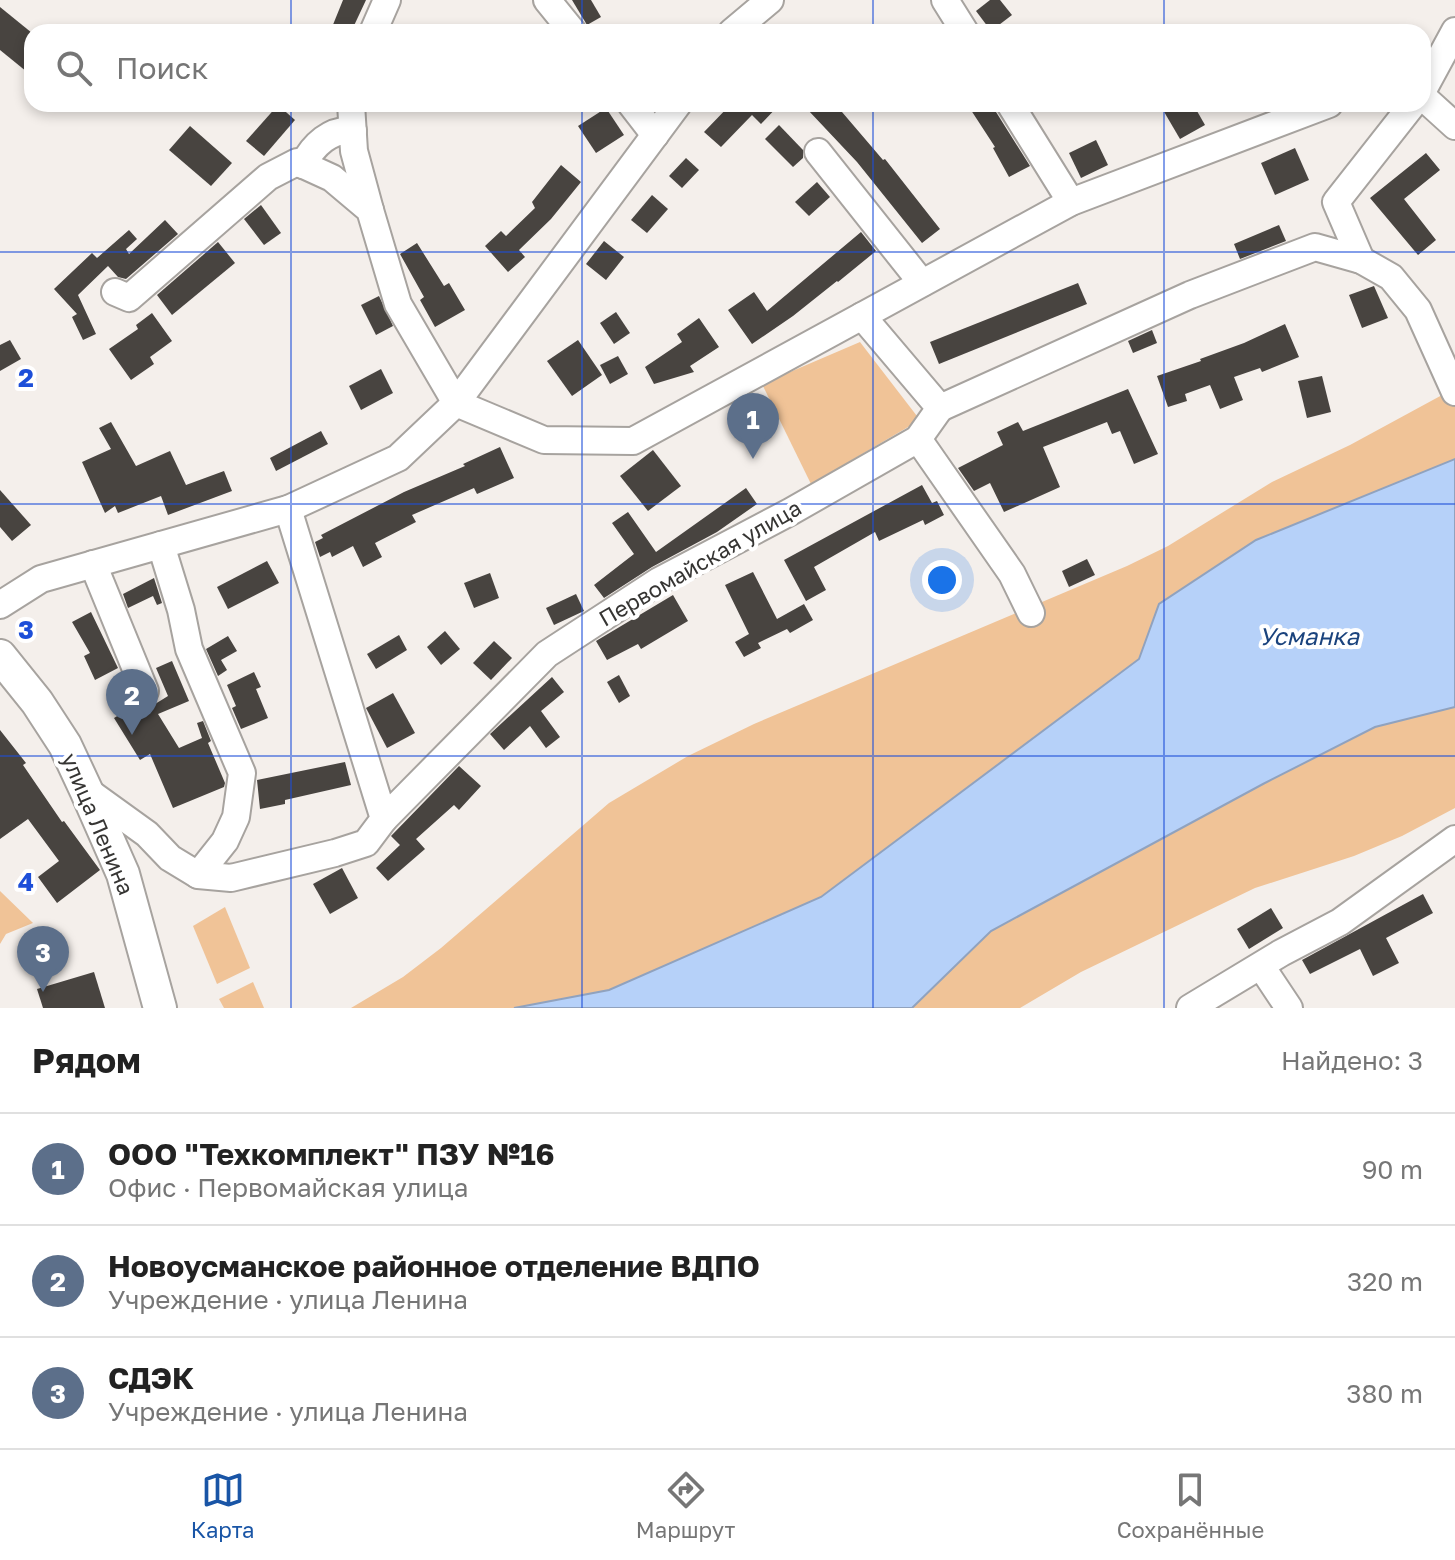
<!DOCTYPE html>
<html lang="ru">
<head>
<meta charset="utf-8">
<style>
  body { margin:0; font-family:"Golos Text",sans-serif; background:#f6f6f6; color:#222 }
  .you { position:absolute; left:942px; top:580px; width:28px; height:28px; margin:-20px; border:6px solid #fff; border-radius:50%; background:#1a73e8; box-shadow:0 0 0 12px #1a73e833 }
  .badge { display:grid; place-items:center; width:52px; height:52px; border-radius:50%; background:#1955a6; color:#fff; font-size:26px; font-weight:700 }
  .pin { position:absolute; translate:-50% -66px; filter:drop-shadow(0 2px 4px #0008) }
  .pin::after { content:''; position:absolute; top:42px; width:28px; height:24px; background:inherit; clip-path:polygon(0 0,100% 0,50% 100%) }
  .list { margin:0; padding:0; list-style:none }
  h2 { display:flex; justify-content:space-between; align-items:center; height:104px; margin:0; padding:0 32px; font-size:34px }
  h2 small { font-size:26px; font-weight:400; color:#767676 }
  .list li { display:grid; grid-template-columns:52px 1fr auto; gap:24px; align-items:center; box-sizing:border-box; height:112px; padding:0 32px; border-top:2px solid #e0e0e0 }
  .list b { display:block; font-size:30px; white-space:nowrap }
  .list p { margin:0; font-size:26px; white-space:nowrap; color:#767676 }
  .list em { font-size:26px; font-style:normal; color:#767676 }
  .icon { flex:none; width:44px; height:44px; fill:none; stroke:currentColor; stroke-width:2; stroke-linecap:round; stroke-linejoin:round }
  .map { position:relative; flex:none; width:1455px; height:1008px; overflow:hidden }
  .search { position:absolute; background:#fff; box-shadow:0 4px 12px #0003; left:24px; right:24px; top:24px; height:88px; display:flex; align-items:center; gap:20px; box-sizing:border-box; padding:0 28px; border-radius:24px; color:#767676; font-size:30px }
  .sheet { height:440px; background:#fff }
  nav { display:flex; justify-content:space-around; align-items:center; box-sizing:border-box; height:112px; border-top:2px solid #e0e0e0; background:#fff; font-size:22px; color:#767676 }
  nav a { display:grid; justify-items:center; gap:4px }
  nav .on { color:#1955a6 }
  .map>svg:first-child { display:block }
  .green { fill:#f0c397 }
  .water { fill:#b6d1f9; stroke:#90a2be; stroke-width:2 }
  .building { fill:#484440 }
  .lines { fill:none; stroke-linecap:round; stroke-linejoin:round }
  .minor-casing { stroke:#a7a39f; stroke-width:30 }
  .major-casing { stroke:#a7a39f; stroke-width:36 }
  .minor { stroke:#fff; stroke-width:26 }
  .major { stroke:#fff; stroke-width:32 }
  .grid { fill:none; stroke:#1d4ed8; stroke-width:2; stroke-opacity:0.55 }
  .labels { text-anchor:middle; stroke-width:8; stroke-linejoin:round; paint-order:stroke }
  .street-label { font-size:22px; fill:#363533; stroke:#fff }
  .water-label { font-size:24px; font-style:italic; fill:#1a437d; stroke:#fff }
  .grid-label { font-size:26px; text-anchor:middle; font-weight:bold; fill:#1d4ed8; stroke:#fff; stroke-width:8; stroke-linejoin:round; paint-order:stroke }
</style>
</head>
<body>
<div class="map">
<svg width="1455" height="1008" viewBox="0 0 1455 1008">
  <rect width="100%" height="100%" fill="#f4efeb"/>
  <g class="green">
    <polygon points="860,342 920,420 811,484 762,384"/>
    <polygon points="1455,388 1455,808 1402,836 1354,856 1255,888 1081,972 1020,1008 351,1008 403,977 441,948 609,803 688,756 754,724 1127,566 1168,546 1272,482 1350,445"/>
    <polygon points="0,891 33,923 6,934 0,944"/>
    <polygon points="225,907 250,968 217,984 193,926"/>
    <polygon points="253,982 264,1008 224,1008 219,999"/>
  </g>
  <polygon class="water" points="1455,459 1455,707 1375,727 1263,784 991,931 912,1008 514,1008 609,990 821,897 1139,659 1159,604 1256,540"/>
  <g class="building">
    <polygon points="343,0 366,0 351,32 330,32"/>
    <polygon points="572,0 591,0 601,17 587,25"/>
    <polygon points="990,0 1000,0 1012,15 991,31 976,11"/>
    <polygon points="0,7 32,33 32,76 0,50"/>
    <polygon points="731,104 780,104 761,124 752,115 721,147 704,132"/>
    <polygon points="815,104 852,104 842,112 883,160 885,159 940,229 922,243 857,162 808,110"/>
    <polygon points="967,104 994,104 996,112 1030,166 1009,177 993,148 995,147"/>
    <polygon points="1173,104 1193,104 1205,125 1180,139 1163,110"/>
    <polygon points="278,105 295,120 264,156 246,141"/>
    <polygon points="606,108 624,135 596,153 578,126"/>
    <polygon points="779,125 803,150 803,158 793,167 765,139"/>
    <polygon points="190,126 232,163 211,186 169,150"/>
    <polygon points="1096,140 1108,165 1081,178 1069,153"/>
    <polygon points="1295,148 1309,180 1275,195 1261,163"/>
    <polygon points="1426,153 1440,170 1404,199 1436,240 1418,255 1370,198"/>
    <polygon points="686,158 699,170 682,188 669,176"/>
    <polygon points="561,165 581,182 551,219 519,250 525,257 508,272 485,246 501,231 506,236 535,208 532,202"/>
    <polygon points="817,182 830,197 809,216 795,202"/>
    <polygon points="652,195 668,209 647,233 631,220"/>
    <polygon points="261,205 281,233 264,245 244,219"/>
    <polygon points="165,220 178,234 126,279 118,277 108,266 78,295 96,334 83,340 72,317 77,314 54,289 92,253 97,258 129,230 137,239 126,249 129,254"/>
    <polygon points="1279,225 1286,241 1240,259 1234,244"/>
    <polygon points="861,232 876,251 838,282 837,281 793,316 752,344 728,310 754,292 767,311"/>
    <polygon points="604,241 624,257 606,280 586,264"/>
    <polygon points="218,242 235,263 172,315 157,295"/>
    <polygon points="417,243 444,286 449,283 465,310 435,327 420,300 424,297 400,254"/>
    <polygon points="1078,283 1087,304 939,364 930,342"/>
    <polygon points="1374,286 1388,318 1362,328 1349,295"/>
    <polygon points="379,296 393,326 376,335 361,305"/>
    <polygon points="616,312 630,333 614,344 600,323"/>
    <polygon points="152,313 172,341 150,357 154,364 131,380 109,349 138,329 136,325"/>
    <polygon points="699,318 719,347 690,366 694,372 654,384 645,367 682,342 677,334"/>
    <polygon points="1285,324 1299,357 1262,372 1260,368 1234,377 1243,400 1220,409 1210,385 1185,394 1187,401 1168,407 1157,376 1201,361 1200,359 1244,343"/>
    <polygon points="1152,330 1157,343 1133,353 1128,341"/>
    <polygon points="10,340 21,359 0,371 0,345"/>
    <polygon points="578,340 602,375 572,396 547,361"/>
    <polygon points="618,356 628,374 610,384 600,365"/>
    <polygon points="381,369 393,393 361,410 349,386"/>
    <polygon points="1322,376 1331,412 1307,418 1298,381"/>
    <polygon points="1128,389 1158,454 1134,464 1120,431 1112,434 1107,422 1043,447 1060,487 1004,512 990,483 974,491 958,468 1003,445 997,432 1018,422 1023,431"/>
    <polygon points="111,422 136,466 170,451 186,485 224,471 232,491 168,515 161,496 118,513 115,506 105,513 82,462 111,449 99,428"/>
    <polygon points="321,431 328,444 276,471 270,458"/>
    <polygon points="500,447 514,478 477,494 474,488 412,515 416,522 375,543 382,557 363,567 353,546 332,557 330,552 320,557 315,542 323,538 321,535 404,492 465,466 463,464"/>
    <polygon points="653,450 681,486 648,511 620,476"/>
    <polygon points="922,485 932,503 937,501 944,515 925,525 923,520 879,541 875,532 814,567 826,590 806,601 784,560"/>
    <polygon points="746,488 757,504 717,532 652,567 604,598 594,585 634,554 612,523 628,512 656,552"/>
    <polygon points="0,490 31,525 12,541 0,527"/>
    <polygon points="1087,559 1095,575 1069,587 1062,571"/>
    <polygon points="267,561 279,583 228,609 217,587"/>
    <polygon points="753,572 777,619 804,604 813,620 790,633 787,629 758,643 761,648 744,657 735,642 749,634 725,585"/>
    <polygon points="490,573 499,598 474,608 464,583"/>
    <polygon points="154,578 162,603 157,605 153,596 128,608 123,594"/>
    <polygon points="576,594 584,611 554,625 546,608"/>
    <polygon points="673,595 688,621 641,649 638,644 607,660 596,641"/>
    <polygon points="91,612 118,668 95,680 84,656 90,653 72,622"/>
    <polygon points="445,631 460,649 441,665 427,647"/>
    <polygon points="399,635 407,650 376,669 367,654"/>
    <polygon points="228,636 237,651 221,660 227,670 218,676 206,649"/>
    <polygon points="494,641 512,658 491,680 473,663"/>
    <polygon points="172,661 189,701 158,714 179,748 202,738 197,723 203,721 211,741 208,743 225,783 224,787 173,808 150,754 140,760 114,718 134,706 139,714 168,696 156,668"/>
    <polygon points="254,672 261,687 256,689 268,718 241,729 232,708 236,706 227,685"/>
    <polygon points="619,675 630,696 619,703 607,682"/>
    <polygon points="552,677 564,692 541,711 560,737 546,748 530,726 504,750 490,734"/>
    <polygon points="393,693 415,733 387,748 366,708"/>
    <polygon points="0,730 26,763 23,765 62,822 64,821 100,870 57,903 38,877 59,861 28,819 0,839"/>
    <polygon points="345,762 351,785 285,800 285,804 260,809 257,780"/>
    <polygon points="459,766 481,786 459,810 454,805 416,839 425,849 388,881 376,868 400,845 391,836"/>
    <polygon points="342,868 358,898 330,914 313,884"/>
    <polygon points="1423,894 1433,913 1386,938 1399,963 1373,976 1360,949 1310,974 1302,960"/>
    <polygon points="1271,908 1283,928 1249,949 1237,929"/>
    <polygon points="94,972 105,1008 43,1008 37,989"/>
  </g>
  <g class="lines">
    <defs>
      <g id="minor">
        <polyline points="547,0 573,32"/>
        <polyline points="945,0 965,32"/>
        <polyline points="373,32 387,0"/>
        <polyline points="732,32 770,0"/>
        <polyline points="1423,90 1455,31"/>
        <polyline points="1423,97 1455,126"/>
        <polyline points="351,104 354,151 370,210"/>
        <polyline points="631,104 655,135"/>
        <polyline points="1010,104 1071,202"/>
        <polyline points="818,152 922,283"/>
        <path d="M303,165C313,145 331,128 353,131"/>
        <polyline points="1361,260 1336,202 1413,104"/>
        <polyline points="115,292 129,298 268,177 297,162 332,178 370,210 398,304 456,403 544,440 633,441 1071,202 1329,104"/>
        <polyline points="940,408 1190,295 1315,247 1361,260 1391,277 1418,310 1455,392"/>
        <polyline points="918,439 1012,574 1031,613"/>
        <polyline points="161,545 181,610 189,649 242,773 236,817 225,841 198,875"/>
        <polyline points="93,564 145,691"/>
        <polyline points="0,605 41,579 288,509 398,458 456,403 678,104"/>
        <polyline points="86,790 147,834 170,858 198,875 231,878 335,853 366,843 384,819 288,509"/>
        <polyline points="384,819 547,654 659,581 790,512 918,439 940,408 862,316"/>
        <polyline points="1261,966 1289,1008"/>
        <polyline points="1190,1008 1281,953 1340,922 1455,839"/>
      </g>
      <polyline id="major" points="0,656 37,702 65,745 86,790 123,874 160,1008"/>
    </defs>
    <use href="#minor" class="minor-casing"/>
    <use href="#major" class="major-casing"/>
    <use href="#minor" class="minor"/>
    <use href="#major" class="major"/>
  </g>
  <path class="grid" d="M291,0V32M582,0V32M873,0V32M1164,0V32M291,104V1008M582,104V1008M873,104V1008M1164,104V1008M0,252H1455M0,504H1455M0,756H1455"/>
  <g class="labels">
    <g class="street-label">
      <text transform="translate(700 563) rotate(-30)" y="8">Первомайская улица</text>
      <text transform="translate(98 824) rotate(67)" y="8">улица Ленина</text>
    </g>
    <g class="water-label">
      <text x="1309" y="645">Усманка</text>
    </g>
  </g>
  <g class="grid-label">
    <text x="26" y="387">2</text>
    <text x="26" y="639">3</text>
    <text x="26" y="891">4</text>
  </g>
</svg>
<div class="you"></div>
<div class="pin badge" style="left:753px;top:459px;background:#5c6f8a">1</div>
<div class="pin badge" style="left:132px;top:735px;background:#5c6f8a">2</div>
<div class="pin badge" style="left:43px;top:992px;background:#5c6f8a">3</div>
<div class="search"><svg class="icon" aria-label="search" viewBox="0 0 24 24"><circle cx="10" cy="10" r="6"/><path d="M15 15l6 6"/></svg>Поиск</div>
</div>
<section class="sheet">
<h2>Рядом<small>Найдено: 3</small></h2>
<ul class="list">
<li><span class="badge" style="background:#5c6f8a">1</span><div><b>ООО &quot;Техкомплект&quot; ПЗУ №16</b><p>Офис · Первомайская улица</p></div><em>90 m</em></li>
<li><span class="badge" style="background:#5c6f8a">2</span><div><b>Новоусманское районное отделение ВДПО</b><p>Учреждение · улица Ленина</p></div><em>320 m</em></li>
<li><span class="badge" style="background:#5c6f8a">3</span><div><b>СДЭК</b><p>Учреждение · улица Ленина</p></div><em>380 m</em></li>
</ul>
</section>
<nav>
<a class="on"><svg class="icon" aria-label="map" viewBox="0 0 24 24"><path d="M3 6l6-2 6 2 6-2v14l-6 2-6-2-6 2zM9 4v14M15 6v14"/></svg>Карта</a>
<a><svg class="icon" aria-label="directions" viewBox="0 0 24 24"><path d="M12 3l9 9-9 9-9-9zM9 14v-3h6M13 9l2 2-2 2"/></svg>Маршрут</a>
<a><svg class="icon" aria-label="saved" viewBox="0 0 24 24"><path d="M7 4h10v16l-5-4-5 4z"/></svg>Сохранённые</a>
</nav>
</body>
</html>
